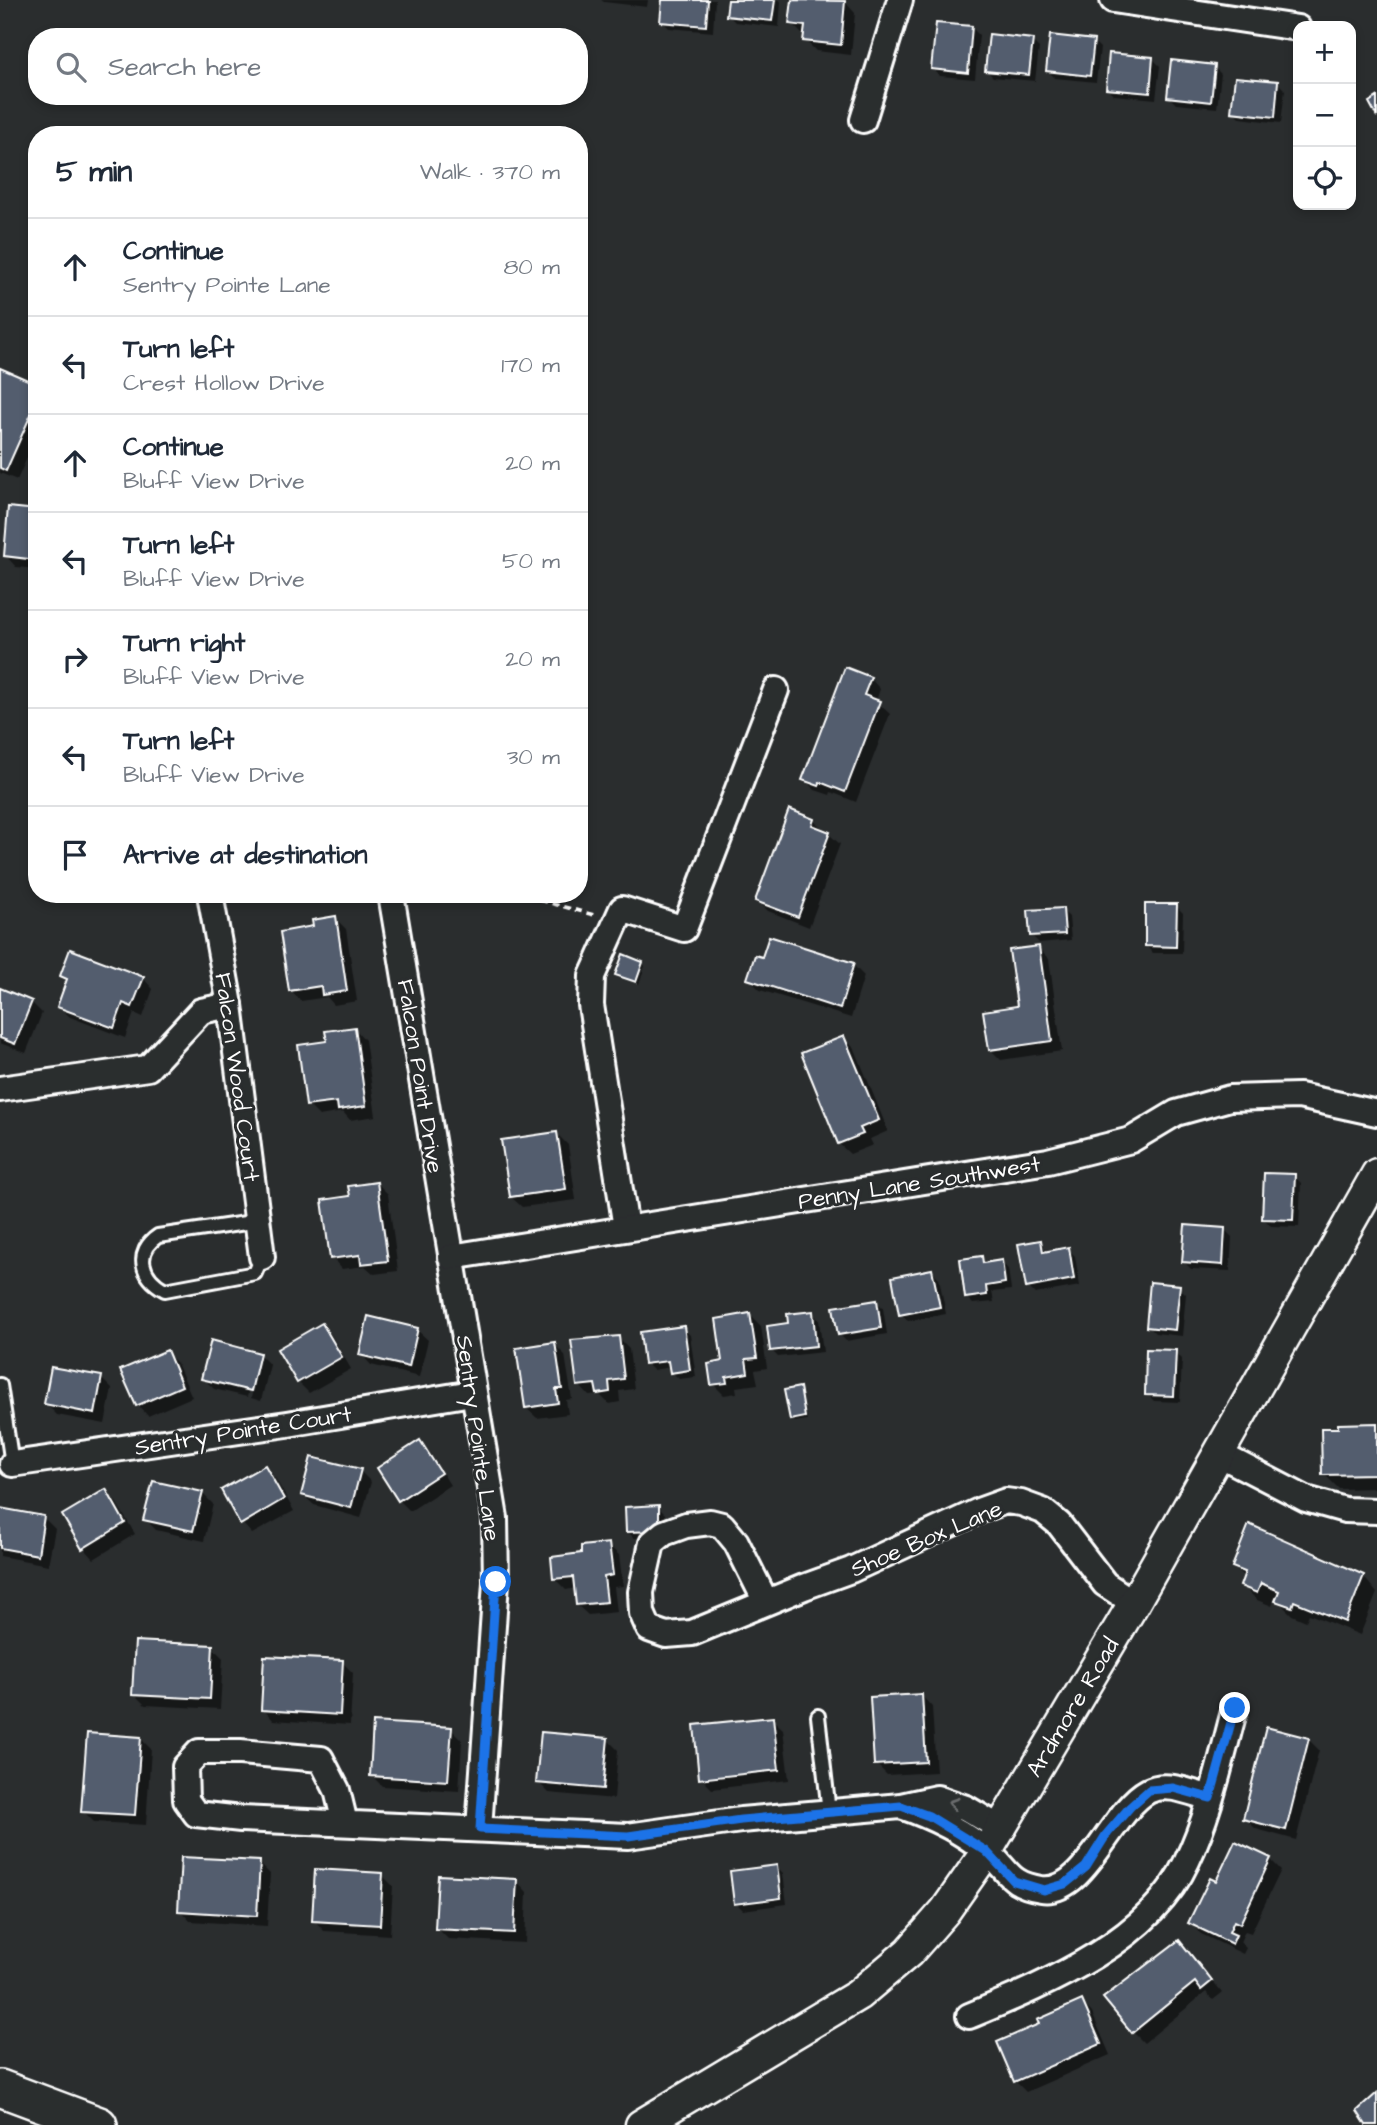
<!DOCTYPE html>
<html lang="en">
<head>
<meta charset="utf-8">
<style>
  body { margin:0; font-family:"Architects Daughter",sans-serif; background:#f6f6f7; color:#1f2937 }
  .controls { position:absolute; right:21px; top:21px; display:grid; overflow:hidden; border-radius:14px; box-shadow:0 4px 10px #0003 }
  .controls button { width:63px; height:63px; display:grid; place-items:center; padding:0; border:0; border-bottom:2px solid #e0e1e3; background:#fff; color:#1f2937; font:35px sans-serif }
  .stop { position:absolute; width:21px; height:21px; margin:-16px; border:5px solid #1a73e8; border-radius:50%; background:#fff }
  .stop.end { background:#1a73e8; border-color:#fff; box-shadow:0 2px 7px #0008 }
  .list { margin:0; padding:0; list-style:none }
  h2 { display:flex; justify-content:space-between; align-items:center; height:91px; margin:0; padding:0 28px; font-size:30px }
  h2 small { font-size:23px; font-weight:400; color:#747a83 }
  .list li { display:grid; grid-template-columns:46px 1fr auto; gap:21px; align-items:center; box-sizing:border-box; height:98px; padding:0 28px; border-top:2px solid #e0e1e3 }
  .list b { display:block; font-size:26px; white-space:nowrap }
  .list p { margin:0; font-size:23px; white-space:nowrap; color:#747a83 }
  .list em { font-size:23px; font-style:normal; color:#747a83 }
  .icon { flex:none; width:38px; height:38px; fill:none; stroke:currentColor; stroke-width:2; stroke-linecap:round; stroke-linejoin:round }
  .map { position:relative; flex:none; width:1377px; height:2125px; overflow:hidden }
  .search { position:absolute; background:#fff; box-shadow:0 4px 10px #0003; left:28px; top:28px; width:560px; height:77px; display:flex; align-items:center; gap:18px; box-sizing:border-box; padding:0 24px; border-radius:28px; color:#747a83; font-size:26px }
  .panel { position:absolute; background:#fff; box-shadow:0 4px 10px #0003; left:28px; top:126px; width:560px; height:777px; border-radius:28px }
  .map>svg:first-child { display:block }
  .shadow { fill:#0007 }
  .building { fill:#535d6e; stroke:#fff; stroke-width:2 }
  .lines { fill:none; stroke-linecap:round; stroke-linejoin:round }
  .service-casing { stroke:#fff; stroke-width:18 }
  .minor-casing { stroke:#fff; stroke-width:30 }
  .tertiary-casing { stroke:#fff; stroke-width:35 }
  .secondary-casing { stroke:#fff; stroke-width:40 }
  .path { stroke:#fff; stroke-width:3.5; stroke-dasharray:7 5; stroke-linecap:butt }
  .service { stroke:#2a2d2e; stroke-width:12 }
  .minor { stroke:#2a2d2e; stroke-width:24 }
  .tertiary { stroke:#2a2d2e; stroke-width:30 }
  .secondary { stroke:#2a2d2e; stroke-width:35 }
  .oneway { stroke:#6a6c6d }
  .route { stroke:#1a73e8; stroke-width:9 }
  .labels { text-anchor:middle; stroke-width:6; stroke-linejoin:round; paint-order:stroke }
  .street-label { font-size:23px; fill:#fff; stroke:#2a2d2e }
</style>
</head>
<body>
<div class="map">
<svg width="1377" height="2125" viewBox="0 0 1377 2125">
  <rect width="100%" height="100%" fill="#2a2d2e"/>
  <filter id="ink" filterUnits="userSpaceOnUse"><feTurbulence type="fractalNoise" baseFrequency=".0143" numOctaves="2"/><feDisplacementMap in="SourceGraphic" scale="14" xChannelSelector="R" yChannelSelector="G"/><feConvolveMatrix kernelMatrix="1 2 1 2 8 2 1 2 1" color-interpolation-filters="sRGB"/></filter>
  <g filter="url(#ink)">
    <g class="shadow">
      <polygon points="601,0 648,0 647,7 604,2"/>
      <polygon points="664,0 715,0 713,32 669,28 662,21"/>
      <polygon points="729,0 780,0 781,2 779,27 735,22 728,15"/>
      <polygon points="793,0 845,2 855,13 851,55 816,51 805,40 806,35 802,34 791,23"/>
      <polygon points="972,28 979,35 975,79 940,76 933,69"/>
      <polygon points="1032,41 1039,48 1035,81 993,77 986,70"/>
      <polygon points="1093,41 1100,48 1096,82 1055,78 1048,71"/>
      <polygon points="1153,59 1160,66 1156,99 1114,95 1107,88"/>
      <polygon points="1214,67 1221,74 1217,108 1176,104 1169,97"/>
      <polygon points="1278,83 1285,90 1281,123 1240,118 1233,111"/>
      <polygon points="0,370 37,386 37,436 17,480 0,473"/>
      <polygon points="37,512 37,569 16,567 6,556"/>
      <polygon points="870,678 880,689 876,701 890,714 856,802 831,792 830,795 815,790 804,779"/>
      <polygon points="813,820 840,844 809,927 768,911 757,900"/>
      <polygon points="1176,906 1183,913 1182,953 1153,953 1146,946"/>
      <polygon points="1062,910 1069,917 1071,940 1039,943 1032,936"/>
      <polygon points="335,918 346,929 357,1001 334,1005 327,997 301,1001 290,990 316,928"/>
      <polygon points="1038,948 1049,959 1062,1051 1001,1060 990,1049 1019,1008"/>
      <polygon points="642,963 645,966 639,984 617,974"/>
      <polygon points="853,965 864,976 851,1018 760,990 749,979"/>
      <polygon points="62,976 143,978 153,989 143,1017 134,1013 125,1038 70,1017 59,1007 68,982"/>
      <polygon points="0,990 31,1002 42,1013 26,1053 0,1043"/>
      <polygon points="355,1029 365,1040 376,1116 350,1120 343,1112 319,1116 308,1105 329,1042"/>
      <polygon points="844,1038 855,1049 888,1131 870,1139 873,1145 850,1154 839,1144 803,1054"/>
      <polygon points="557,1134 568,1145 576,1200 522,1207 511,1197"/>
      <polygon points="1294,1176 1301,1183 1299,1227 1271,1226 1264,1219"/>
      <polygon points="377,1183 388,1194 398,1271 374,1274 365,1266 342,1269 332,1258 352,1198"/>
      <polygon points="1225,1230 1232,1237 1230,1271 1191,1269 1184,1262"/>
      <polygon points="1040,1242 1048,1253 1068,1249 1075,1256 1080,1286 1035,1294 1028,1287"/>
      <polygon points="981,1258 987,1264 1001,1262 1008,1269 1011,1290 992,1292 994,1302 973,1304 966,1297"/>
      <polygon points="932,1271 939,1278 946,1314 908,1321 901,1314"/>
      <polygon points="1179,1287 1186,1294 1182,1336 1155,1333 1148,1326"/>
      <polygon points="876,1301 883,1308 887,1334 846,1341 839,1334"/>
      <polygon points="812,1313 819,1320 823,1352 778,1357 771,1350 790,1325"/>
      <polygon points="750,1315 761,1326 767,1368 755,1370 758,1384 736,1387 737,1393 724,1395 713,1384"/>
      <polygon points="322,1325 332,1336 351,1369 309,1393 298,1382 280,1350"/>
      <polygon points="683,1328 690,1335 696,1377 679,1379 672,1372 671,1367 653,1370 646,1363"/>
      <polygon points="417,1330 428,1340 419,1377 371,1365 361,1354"/>
      <polygon points="618,1338 629,1349 634,1389 619,1391 620,1402 609,1404 600,1395 589,1396 579,1385"/>
      <polygon points="554,1344 565,1355 572,1399 566,1400 568,1414 537,1418 526,1408"/>
      <polygon points="166,1352 177,1363 192,1397 148,1416 138,1405 122,1371"/>
      <polygon points="1175,1352 1182,1359 1180,1402 1154,1401 1147,1394"/>
      <polygon points="259,1354 270,1365 261,1401 251,1398 260,1360 257,1360 247,1397 214,1389 203,1378"/>
      <polygon points="101,1378 112,1389 105,1424 57,1415 46,1404"/>
      <polygon points="799,1389 802,1392 807,1420 794,1422 791,1419"/>
      <polygon points="1377,1425 1377,1488 1339,1489 1324,1474"/>
      <polygon points="420,1442 430,1453 450,1485 410,1511 399,1500"/>
      <polygon points="264,1467 275,1478 294,1511 252,1534 242,1523"/>
      <polygon points="360,1471 371,1482 361,1518 314,1505 303,1495"/>
      <polygon points="105,1491 116,1502 135,1534 94,1559 84,1548"/>
      <polygon points="202,1493 213,1504 204,1541 156,1530 145,1519"/>
      <polygon points="658,1507 665,1514 666,1537 634,1538 627,1531"/>
      <polygon points="0,1510 44,1518 55,1529 48,1565 0,1556"/>
      <polygon points="608,1545 619,1555 623,1586 614,1587 617,1612 588,1615 577,1605 576,1588 566,1590 555,1579 583,1554"/>
      <polygon points="1234,1567 1363,1576 1377,1593 1360,1635 1309,1614 1306,1621 1292,1615 1275,1598 1272,1606 1257,1600 1242,1585 1245,1578"/>
      <polygon points="212,1647 223,1658 220,1709 145,1705 134,1694"/>
      <polygon points="342,1662 353,1673 350,1725 273,1720 263,1709"/>
      <polygon points="922,1696 932,1707 936,1772 887,1775 876,1764"/>
      <polygon points="772,1719 783,1729 789,1780 712,1789 701,1778"/>
      <polygon points="451,1729 462,1740 459,1791 382,1786 371,1775"/>
      <polygon points="140,1738 151,1749 146,1825 94,1822 83,1811"/>
      <polygon points="607,1739 618,1750 614,1799 549,1793 538,1782"/>
      <polygon points="1308,1739 1319,1750 1296,1840 1256,1829 1245,1819"/>
      <polygon points="1270,1859 1281,1870 1251,1933 1245,1931 1240,1942 1246,1948 1243,1954 1201,1934 1190,1923 1216,1884"/>
      <polygon points="259,1863 270,1874 267,1926 190,1921 180,1910"/>
      <polygon points="776,1866 783,1873 787,1904 743,1910 736,1903"/>
      <polygon points="382,1875 393,1886 390,1935 324,1931 314,1920"/>
      <polygon points="517,1881 527,1892 525,1943 448,1939 437,1928"/>
      <polygon points="1179,1942 1222,1993 1213,2000 1206,1992 1144,2043 1133,2032"/>
      <polygon points="1082,2002 1092,2013 1110,2055 1026,2092 1015,2081 1041,2025"/>
    </g>
    <g class="building">
      <polygon points="662,0 708,0 706,26 660,22"/>
      <polygon points="728,0 775,0 772,21 726,16"/>
      <polygon points="792,0 845,1 841,45 803,41 805,26 789,24"/>
      <polygon points="936,23 972,26 968,73 931,69"/>
      <polygon points="989,34 1033,39 1029,75 985,71"/>
      <polygon points="1050,35 1094,40 1090,76 1046,71"/>
      <polygon points="1109,53 1153,57 1150,93 1106,89"/>
      <polygon points="1171,60 1215,65 1211,102 1167,97"/>
      <polygon points="1235,77 1278,81 1275,117 1231,112"/>
      <polygon points="1377,97 1377,117 1369,102"/>
      <polygon points="0,368 37,384 37,401 6,471 0,468"/>
      <polygon points="8,507 37,510 37,560 4,556"/>
      <polygon points="845,667 871,677 864,695 880,701 845,792 820,782 819,786 802,780"/>
      <polygon points="789,809 814,819 812,825 830,832 798,917 755,901"/>
      <polygon points="1145,904 1177,904 1176,947 1145,946"/>
      <polygon points="1063,908 1065,934 1030,936 1028,910"/>
      <polygon points="336,916 347,991 322,995 321,986 289,991 280,932 313,926 312,920"/>
      <polygon points="769,936 854,963 840,1009 747,979 755,955 762,957"/>
      <polygon points="1039,946 1052,1041 989,1050 983,1011 1017,1006 1009,950"/>
      <polygon points="70,949 144,977 132,1007 123,1003 114,1028 57,1007 67,979 60,976"/>
      <polygon points="623,954 643,962 636,982 615,975"/>
      <polygon points="0,988 32,1001 15,1044 0,1038"/>
      <polygon points="355,1027 366,1106 338,1110 337,1102 306,1106 298,1045 327,1041 325,1031"/>
      <polygon points="844,1036 879,1120 860,1128 863,1134 838,1144 801,1053"/>
      <polygon points="557,1132 566,1189 510,1197 501,1140"/>
      <polygon points="1264,1173 1295,1174 1293,1220 1262,1219"/>
      <polygon points="377,1182 388,1261 361,1264 360,1255 330,1259 322,1200 350,1196 348,1186"/>
      <polygon points="1185,1225 1225,1228 1223,1265 1182,1262"/>
      <polygon points="1041,1240 1043,1252 1069,1247 1074,1279 1026,1288 1018,1244"/>
      <polygon points="982,1256 983,1263 1002,1260 1005,1283 986,1286 987,1295 965,1298 960,1259"/>
      <polygon points="932,1269 940,1307 899,1315 892,1277"/>
      <polygon points="1150,1282 1180,1285 1175,1330 1146,1327"/>
      <polygon points="877,1300 881,1328 838,1335 833,1307"/>
      <polygon points="813,1311 816,1346 770,1351 767,1326 788,1323 787,1314"/>
      <polygon points="750,1313 757,1358 746,1359 748,1373 726,1377 727,1383 711,1385 708,1364 722,1361 716,1319"/>
      <polygon points="368,1316 418,1328 409,1367 359,1355"/>
      <polygon points="322,1323 342,1357 297,1383 277,1349"/>
      <polygon points="684,1326 690,1370 670,1373 668,1361 644,1364 640,1332"/>
      <polygon points="619,1336 624,1379 609,1381 610,1392 597,1394 595,1384 577,1386 571,1340"/>
      <polygon points="211,1340 260,1353 251,1391 201,1379"/>
      <polygon points="555,1342 562,1389 556,1389 558,1403 525,1408 516,1348"/>
      <polygon points="1146,1349 1176,1350 1174,1396 1145,1395"/>
      <polygon points="167,1350 182,1386 136,1406 120,1370"/>
      <polygon points="51,1367 102,1376 95,1414 44,1404"/>
      <polygon points="800,1387 805,1417 790,1420 784,1390"/>
      <polygon points="1377,1423 1377,1474 1322,1475 1321,1428 1338,1428 1338,1424"/>
      <polygon points="420,1440 441,1473 398,1501 377,1468"/>
      <polygon points="311,1457 361,1469 351,1508 301,1495"/>
      <polygon points="265,1465 284,1499 240,1525 221,1490"/>
      <polygon points="153,1481 203,1492 193,1531 143,1520"/>
      <polygon points="106,1489 125,1523 82,1549 62,1515"/>
      <polygon points="659,1505 659,1531 626,1532 625,1507"/>
      <polygon points="0,1508 44,1516 38,1555 0,1548"/>
      <polygon points="1249,1524 1364,1575 1345,1622 1294,1601 1292,1607 1275,1601 1279,1591 1261,1583 1257,1593 1240,1586 1245,1572 1232,1567"/>
      <polygon points="609,1543 613,1575 604,1577 607,1602 576,1605 573,1577 553,1579 551,1557 581,1553 581,1546"/>
      <polygon points="135,1641 213,1645 210,1699 132,1695"/>
      <polygon points="264,1656 343,1660 340,1715 261,1710"/>
      <polygon points="922,1694 926,1762 874,1765 870,1697"/>
      <polygon points="773,1717 779,1770 699,1779 694,1725"/>
      <polygon points="373,1722 452,1727 448,1781 370,1776"/>
      <polygon points="1266,1727 1309,1738 1286,1830 1243,1819"/>
      <polygon points="541,1732 608,1738 603,1789 536,1783"/>
      <polygon points="87,1733 141,1737 135,1815 81,1812"/>
      <polygon points="1235,1841 1271,1858 1240,1924 1234,1921 1229,1932 1236,1935 1232,1944 1188,1923 1210,1878 1216,1881"/>
      <polygon points="181,1857 260,1861 257,1916 178,1911"/>
      <polygon points="777,1865 781,1898 734,1904 730,1871"/>
      <polygon points="315,1869 383,1873 380,1925 312,1921"/>
      <polygon points="438,1875 517,1879 514,1933 435,1929"/>
      <polygon points="1179,1940 1212,1981 1201,1990 1195,1982 1132,2033 1103,1998"/>
      <polygon points="1082,2000 1101,2044 1014,2082 997,2042 1039,2024 1037,2020"/>
      <polygon points="1377,2093 1377,2125 1366,2125 1357,2111"/>
    </g>
    <g class="lines">
      <defs>
        <g id="service">
          <path d="M259,1221L158,1236C134,1252 141,1277 165,1290L255,1273L262,1257"/>
          <polyline points="0,1385 12,1464"/>
          <polyline points="818,1716 829,1812"/>
        </g>
        <g id="minor">
          <polyline points="1113,0 1298,28"/>
          <polyline points="863,120 900,0"/>
          <polyline points="210,894 230,1005 262,1257"/>
          <polyline points="391,894 495,1518 496,1582 479,1829"/>
          <polyline points="0,1089 148,1068 201,1011 230,1005"/>
          <polyline points="626,1228 591,1005 592,976 622,909 684,929 776,690"/>
          <polyline points="451,1257 1048,1161 1131,1140 1176,1113 1230,1098 1299,1096 1377,1113"/>
          <polyline points="1217,1453 1306,1499 1345,1510 1377,1511"/>
          <polyline points="12,1464 287,1424 472,1393"/>
          <polyline points="766,1602 736,1542 722,1525 710,1522 686,1525 664,1533 652,1543 641,1592 642,1613 649,1629 666,1635 692,1633 804,1587 851,1570 981,1510 1006,1501 1021,1503 1043,1511 1059,1524 1105,1584 1134,1603"/>
          <path d="M901,1806C930,1816 962,1831 986,1851C1009,1869 1007,1884 1041,1889C1085,1896 1112,1810 1148,1791C1166,1781 1192,1793 1210,1798"/>
          <polyline points="345,1823 337,1790 321,1759 240,1752 199,1752 185,1767 186,1800 196,1814 241,1819 628,1836 741,1820 901,1806 937,1798 966,1808 1000,1828"/>
          <path d="M969,2016C1046,1984 1150,1942 1187,1861C1210,1813 1221,1759 1235,1708"/>
        </g>
        <polyline id="tertiary" points="641,2125 858,1995 909,1952 945,1911 987,1851 1134,1603 1377,1174"/>
        <polyline id="secondary" points="0,2088 99,2125"/>
      </defs>
      <use href="#service" class="service-casing"/>
      <use href="#minor" class="minor-casing"/>
      <use href="#tertiary" class="tertiary-casing"/>
      <use href="#secondary" class="secondary-casing"/>
      <polyline class="path" points="517,894 594,915"/>
      <use href="#service" class="service"/>
      <use href="#minor" class="minor"/>
      <use href="#tertiary" class="tertiary"/>
      <use href="#secondary" class="secondary"/>
    </g>
    <defs><path id="oneway-chevron" d="M-2-3.5L2.5 0L-2 3.5" fill="none" stroke-width="1.6" stroke-linecap="round" stroke-linejoin="round" transform="scale(1.75)"/></defs>
    <use class="oneway" href="#oneway-chevron" transform="translate(953 1803) rotate(-162)"/>
  </g>
  <g class="lines" filter="url(#ink)">
    <polyline class="route" points="496,1582 480,1829 628,1836 741,1820 901,1806 929,1816 986,1851 1014,1881 1044,1890 1065,1884 1086,1867 1106,1835 1130,1807 1149,1790 1173,1788 1210,1798 1235,1708"/>
  </g>
  <g class="labels">
    <g class="street-label">
      <text transform="translate(421 1076) rotate(81)" y="8">Falcon Point Drive</text>
      <text transform="translate(238 1077) rotate(82)" y="8">Falcon Wood Court</text>
      <text transform="translate(919 1182) rotate(-9)" y="8">Penny Lane Southwest</text>
      <text transform="translate(243 1430) rotate(-9)" y="8">Sentry Pointe Court</text>
      <text transform="translate(479 1438) rotate(82)" y="8">Sentry Pointe Lane</text>
      <text transform="translate(926 1538) rotate(-23)" y="8">Shoe Box Lane</text>
      <text transform="translate(1072 1707) rotate(-59)" y="8">Ardmore Road</text>
    </g>
  </g>
</svg>
<div class="controls">
<button>+</button>
<button>−</button>
<button><svg class="icon" aria-label="locate" viewBox="0 0 24 24"><circle cx="12" cy="12" r="6"/><path d="M12 2v4M12 18v4M2 12h4M18 12h4"/></svg></button>
</div>
<div class="stop" style="left:496px;top:1582px"></div>
<div class="stop end" style="left:1235px;top:1708px"></div>
<div class="search"><svg class="icon" aria-label="search" viewBox="0 0 24 24"><circle cx="10" cy="10" r="6"/><path d="M15 15l6 6"/></svg>Search here</div>
<section class="panel">
<h2>5 min<small>Walk · 370 m</small></h2>
<ul class="list">
<li><svg class="icon" aria-label="ahead" viewBox="0 0 24 24"><path d="M12 20V5M6 11l6-6 6 6"/></svg><div><b>Continue</b><p>Sentry Pointe Lane</p></div><em>80 m</em></li>
<li><svg class="icon" aria-label="left" viewBox="0 0 24 24"><path d="M17 20v-9H6M10 6l-5 5 5 5"/></svg><div><b>Turn left</b><p>Crest Hollow Drive</p></div><em>170 m</em></li>
<li><svg class="icon" aria-label="ahead" viewBox="0 0 24 24"><path d="M12 20V5M6 11l6-6 6 6"/></svg><div><b>Continue</b><p>Bluff View Drive</p></div><em>20 m</em></li>
<li><svg class="icon" aria-label="left" viewBox="0 0 24 24"><path d="M17 20v-9H6M10 6l-5 5 5 5"/></svg><div><b>Turn left</b><p>Bluff View Drive</p></div><em>50 m</em></li>
<li><svg class="icon" aria-label="right" viewBox="0 0 24 24"><path d="M7 20v-9h11M14 6l5 5-5 5"/></svg><div><b>Turn right</b><p>Bluff View Drive</p></div><em>20 m</em></li>
<li><svg class="icon" aria-label="left" viewBox="0 0 24 24"><path d="M17 20v-9H6M10 6l-5 5 5 5"/></svg><div><b>Turn left</b><p>Bluff View Drive</p></div><em>30 m</em></li>
<li><svg class="icon" aria-label="arrive" viewBox="0 0 24 24"><path d="M6 21V4h12l-3 4 3 4H6"/></svg><div><b>Arrive at destination</b></div></li>
</ul>
</section>
</div>
</body>
</html>
